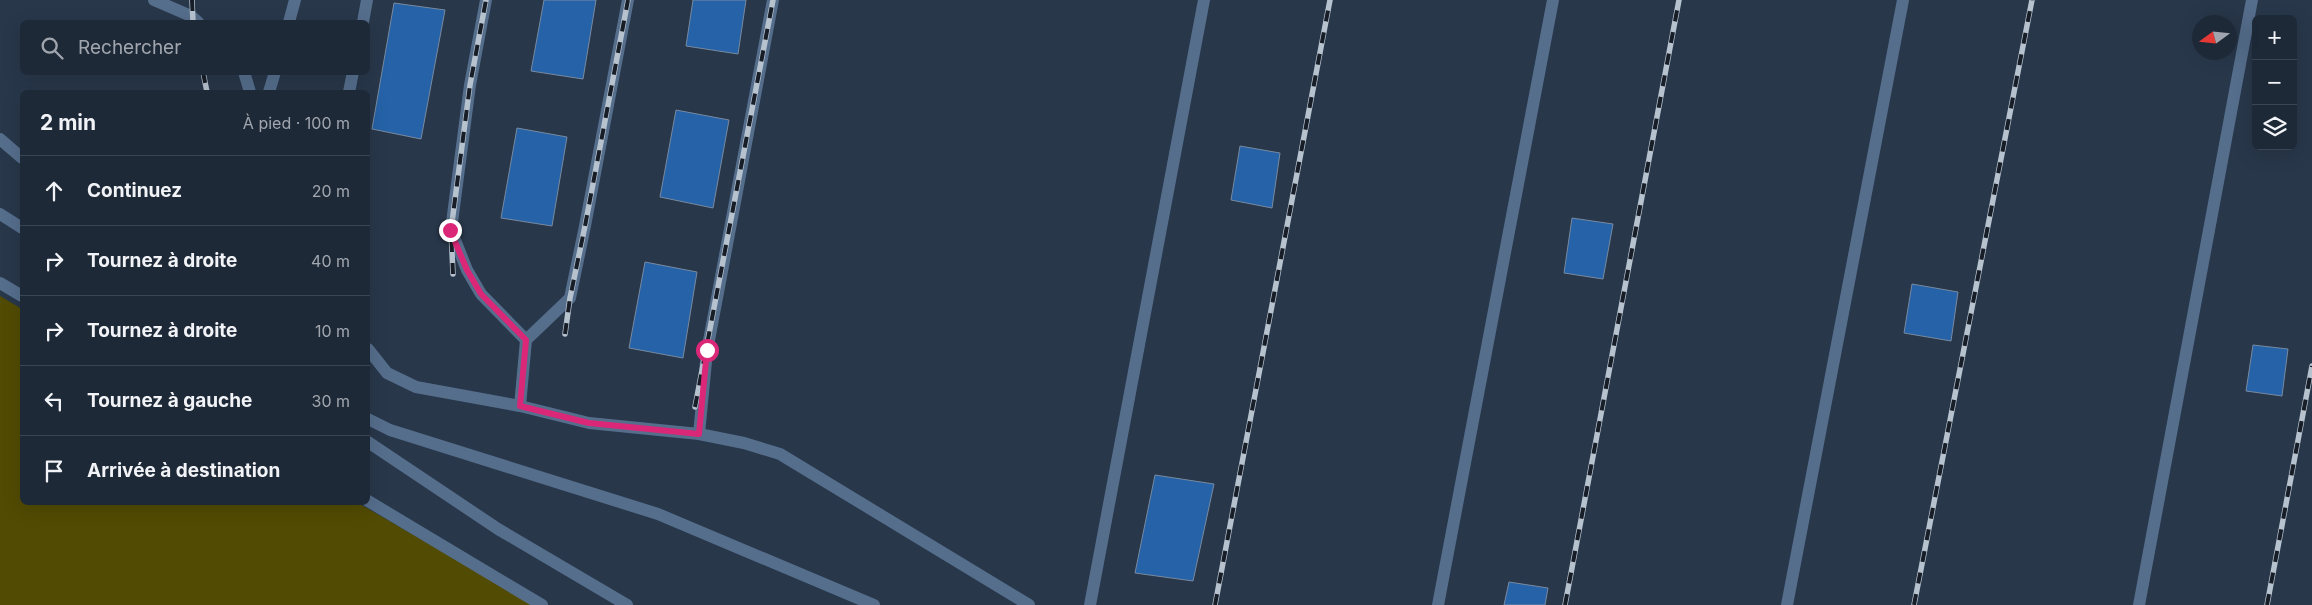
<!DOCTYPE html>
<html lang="fr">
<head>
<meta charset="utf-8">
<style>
  body { margin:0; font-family:Inter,sans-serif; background:#2b3543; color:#f1f3f6 }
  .controls { position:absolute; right:15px; top:15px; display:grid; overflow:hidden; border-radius:8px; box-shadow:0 5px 20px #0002 }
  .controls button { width:45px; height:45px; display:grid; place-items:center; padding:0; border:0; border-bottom:1px solid #3c4553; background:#1e2938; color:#f1f3f6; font:25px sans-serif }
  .compass { position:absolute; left:2192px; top:15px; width:45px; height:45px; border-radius:50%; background:#1e2938; box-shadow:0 5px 20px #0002; rotate:255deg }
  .stop { position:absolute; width:15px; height:15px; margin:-11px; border:4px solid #db2777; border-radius:50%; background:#fff }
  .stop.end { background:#db2777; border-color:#fff; box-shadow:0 1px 5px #0008 }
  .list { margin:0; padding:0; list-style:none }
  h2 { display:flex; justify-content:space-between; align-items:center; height:65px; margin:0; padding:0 20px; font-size:21px }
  h2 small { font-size:16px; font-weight:400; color:#a1a6ae }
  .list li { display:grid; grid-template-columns:32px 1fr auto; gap:15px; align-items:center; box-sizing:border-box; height:70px; padding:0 20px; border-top:1px solid #3c4553 }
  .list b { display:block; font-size:19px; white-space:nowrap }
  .list em { font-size:16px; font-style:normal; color:#a1a6ae }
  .icon { flex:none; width:28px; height:28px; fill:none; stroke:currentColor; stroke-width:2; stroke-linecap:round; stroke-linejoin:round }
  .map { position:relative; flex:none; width:2312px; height:605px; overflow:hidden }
  .search { position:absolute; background:#1e2938; box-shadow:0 5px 20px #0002; left:20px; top:20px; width:350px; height:55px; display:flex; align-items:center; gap:12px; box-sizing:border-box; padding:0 18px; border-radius:8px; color:#a1a6ae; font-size:19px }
  .panel { position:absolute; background:#1e2938; box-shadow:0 5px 20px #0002; left:20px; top:90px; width:350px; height:415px; border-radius:8px }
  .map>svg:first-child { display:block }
  .green { fill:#514b03 }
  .building { fill:#2562a7; stroke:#788aa1 }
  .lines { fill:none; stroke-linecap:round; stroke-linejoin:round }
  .minor { stroke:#556e8c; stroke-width:12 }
  .rail-casing { stroke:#b7c2cf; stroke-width:5.5 }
  .rail { stroke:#171e27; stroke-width:4; stroke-dasharray:11; stroke-linecap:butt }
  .route { stroke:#db2777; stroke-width:6 }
</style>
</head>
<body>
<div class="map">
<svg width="2312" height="605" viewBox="0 0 2312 605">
  <rect width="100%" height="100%" fill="#28374a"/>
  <polygon class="green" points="0,296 22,309 22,502 358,503 535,605 0,605"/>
  <g class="building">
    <polygon points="544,0 596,0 583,79 531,71"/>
    <polygon points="693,0 746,0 738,54 686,46"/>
    <polygon points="394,3 445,10 421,139 372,129"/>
    <polygon points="676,110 729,120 713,208 660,197"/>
    <polygon points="517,128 567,137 552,226 501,218"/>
    <polygon points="1240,146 1280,153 1272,208 1231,200"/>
    <polygon points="1572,218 1613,224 1603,279 1564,273"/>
    <polygon points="645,262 697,272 683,358 629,348"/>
    <polygon points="1912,284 1958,292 1951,341 1904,333"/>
    <polygon points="2253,345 2288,349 2282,396 2246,391"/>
    <polygon points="1155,475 1214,484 1193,581 1135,573"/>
    <polygon points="1509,582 1548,588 1545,605 1504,605"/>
  </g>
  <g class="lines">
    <g class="minor">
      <polyline points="154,0 191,16 198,22"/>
      <polyline points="486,0 470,85 451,230 467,270 481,294 526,340 520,406 589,423 699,434 744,443 780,454 1029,605"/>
      <polyline points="289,22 295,0"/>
      <polyline points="363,22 367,0"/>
      <polyline points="244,72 250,92"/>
      <polyline points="269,92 275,72"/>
      <polyline points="349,92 353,72"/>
      <polyline points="0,139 22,158"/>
      <polyline points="0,214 22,228"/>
      <polyline points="0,283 22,296"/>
      <polyline points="526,340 570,298 585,226 628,0"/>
      <polyline points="368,349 387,373 416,387 520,406"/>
      <polyline points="368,419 390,430 658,514 874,605"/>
      <polyline points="699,434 707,351 773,0"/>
      <polyline points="368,442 498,529 627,605"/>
      <polyline points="368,501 542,605"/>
      <polyline points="1090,605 1204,0"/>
      <polyline points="1438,605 1553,0"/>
      <polyline points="1787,605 1903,0"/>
      <polyline points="2139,605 2252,0"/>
    </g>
    <defs>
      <g id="rail">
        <polyline points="192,0 193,22"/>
        <polyline points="203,72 207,92"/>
        <polyline points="453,274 451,230 470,85 486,0"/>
        <polyline points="565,334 570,298 585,226 628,0"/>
        <polyline points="695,407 773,0"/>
        <polyline points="1215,605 1330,0"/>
        <polyline points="1565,605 1679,0"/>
        <polyline points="1914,605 2032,0"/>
        <polyline points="2267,605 2312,366"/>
      </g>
    </defs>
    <use href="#rail" class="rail-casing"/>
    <use href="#rail" class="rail"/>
  </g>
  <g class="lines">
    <polyline class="route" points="450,230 467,270 481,294 526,340 520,406 589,423 699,434 707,350"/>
  </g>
</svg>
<div class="controls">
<button>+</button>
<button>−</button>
<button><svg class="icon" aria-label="layers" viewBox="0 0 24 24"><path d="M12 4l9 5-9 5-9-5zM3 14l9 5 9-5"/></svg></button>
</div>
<svg class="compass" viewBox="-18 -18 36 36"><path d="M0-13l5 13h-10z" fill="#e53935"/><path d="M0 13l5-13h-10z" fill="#a1a6ae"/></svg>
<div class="stop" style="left:707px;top:350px"></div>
<div class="stop end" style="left:450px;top:230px"></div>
<div class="search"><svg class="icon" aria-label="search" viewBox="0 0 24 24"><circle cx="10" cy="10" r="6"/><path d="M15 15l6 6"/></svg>Rechercher</div>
<section class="panel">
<h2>2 min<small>À pied · 100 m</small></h2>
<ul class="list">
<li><svg class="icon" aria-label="ahead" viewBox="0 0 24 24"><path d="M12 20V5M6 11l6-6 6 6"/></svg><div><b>Continuez</b></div><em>20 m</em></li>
<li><svg class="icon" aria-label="right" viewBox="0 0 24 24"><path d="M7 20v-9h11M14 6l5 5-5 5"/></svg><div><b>Tournez à droite</b></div><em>40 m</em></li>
<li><svg class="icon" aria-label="right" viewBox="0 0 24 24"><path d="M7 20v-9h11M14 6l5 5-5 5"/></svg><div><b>Tournez à droite</b></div><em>10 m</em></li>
<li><svg class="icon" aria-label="left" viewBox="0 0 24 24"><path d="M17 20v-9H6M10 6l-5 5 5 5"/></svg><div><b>Tournez à gauche</b></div><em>30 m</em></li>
<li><svg class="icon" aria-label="arrive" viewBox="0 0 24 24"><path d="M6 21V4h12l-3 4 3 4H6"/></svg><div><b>Arrivée à destination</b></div></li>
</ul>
</section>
</div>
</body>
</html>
